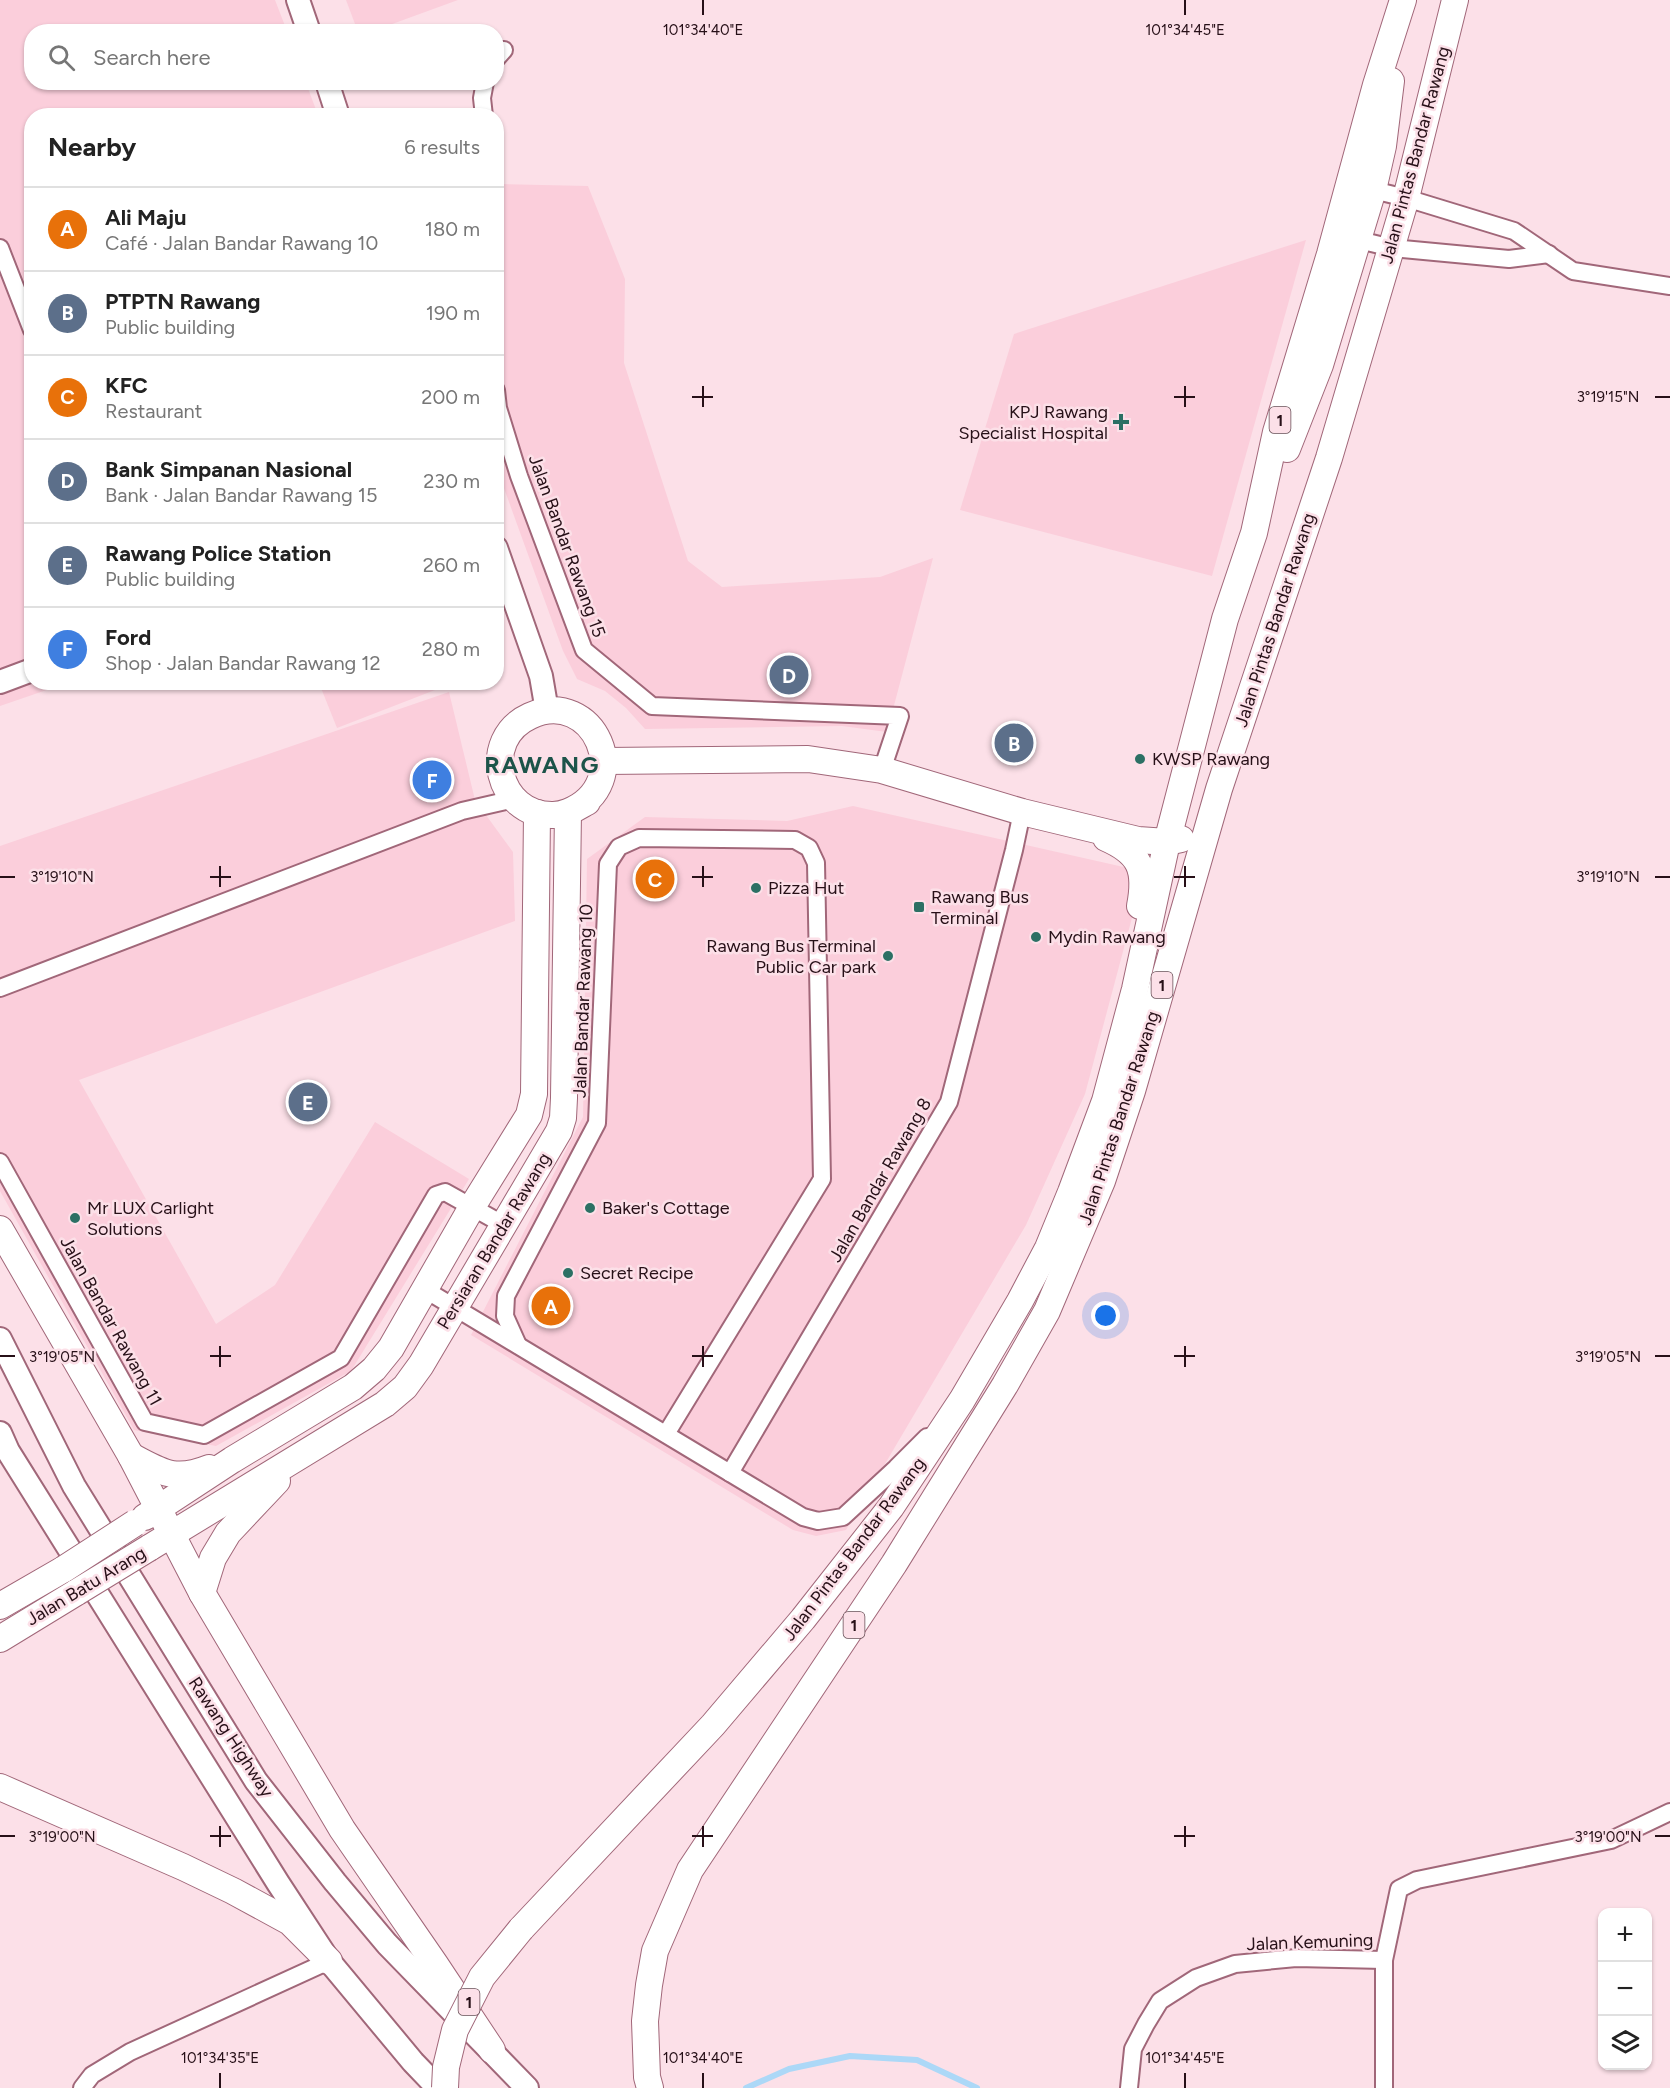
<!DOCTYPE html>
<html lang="en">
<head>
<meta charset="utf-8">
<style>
  body { margin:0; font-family:Figtree,sans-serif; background:#f6f6f6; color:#222 }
  .controls { position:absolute; right:18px; bottom:18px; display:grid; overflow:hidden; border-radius:12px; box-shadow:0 2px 4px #0004 }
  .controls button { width:54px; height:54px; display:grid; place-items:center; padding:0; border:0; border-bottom:2px solid #e0e0e0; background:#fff; color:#222; font:30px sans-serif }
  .you { position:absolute; left:1106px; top:1316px; width:21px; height:21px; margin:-15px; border:4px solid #fff; border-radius:50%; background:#1a73e8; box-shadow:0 0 0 9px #1a73e833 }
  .badge { display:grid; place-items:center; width:39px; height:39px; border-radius:50%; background:#0f766e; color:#fff; font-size:20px; font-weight:700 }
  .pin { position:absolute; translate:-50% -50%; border:3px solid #fff; box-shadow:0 2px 6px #0006 }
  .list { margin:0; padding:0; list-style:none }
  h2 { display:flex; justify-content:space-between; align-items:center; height:78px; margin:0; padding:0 24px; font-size:26px }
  h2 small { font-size:20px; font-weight:400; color:#767676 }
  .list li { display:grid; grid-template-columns:39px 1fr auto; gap:18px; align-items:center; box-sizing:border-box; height:84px; padding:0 24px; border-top:2px solid #e0e0e0 }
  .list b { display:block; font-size:22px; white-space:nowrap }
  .list p { margin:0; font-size:20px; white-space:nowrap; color:#767676 }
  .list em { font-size:20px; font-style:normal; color:#767676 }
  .icon { flex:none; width:33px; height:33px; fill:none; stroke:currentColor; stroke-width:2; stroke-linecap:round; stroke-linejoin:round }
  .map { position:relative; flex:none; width:1670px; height:2088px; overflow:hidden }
  .search { position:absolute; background:#fff; box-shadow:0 2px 4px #0004; left:24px; top:24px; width:480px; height:66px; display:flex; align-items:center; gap:15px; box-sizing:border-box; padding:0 21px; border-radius:24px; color:#767676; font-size:22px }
  .panel { position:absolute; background:#fff; box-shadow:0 2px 4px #0004; left:24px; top:108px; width:480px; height:582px; border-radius:24px }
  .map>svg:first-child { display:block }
  .built { fill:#fbcedb }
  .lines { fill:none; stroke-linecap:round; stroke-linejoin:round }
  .stream { stroke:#acd8f7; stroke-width:6 }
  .street-casing { stroke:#a16779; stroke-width:20 }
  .secondary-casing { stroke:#a16779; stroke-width:26 }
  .primary-casing { stroke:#a16779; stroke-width:28 }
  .street { stroke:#fff; stroke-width:16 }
  .secondary { stroke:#fff; stroke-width:22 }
  .primary { stroke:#fff; stroke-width:26 }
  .primary-bridge-casing { stroke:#a16779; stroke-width:28; stroke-linecap:butt }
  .primary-bridge { stroke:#fff; stroke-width:26 }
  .ticks { fill:none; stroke:#271018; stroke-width:2 }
  .poi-dot { fill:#2c7064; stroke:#fce0e8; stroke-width:2 }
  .labels { text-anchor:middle; stroke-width:5; stroke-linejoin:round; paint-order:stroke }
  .shield { fill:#fce0e8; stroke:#674e56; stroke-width:1.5 }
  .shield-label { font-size:16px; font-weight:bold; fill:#271018 }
  .street-label { font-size:18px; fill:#271018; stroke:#fce0e8 }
  .poi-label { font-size:18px; fill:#271018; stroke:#fce0e8; text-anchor:start }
  .district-label { font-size:24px; font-weight:bold; letter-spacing:1.5px; fill:#1c5349; stroke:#fce0e8 }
  .ticks-label { font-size:15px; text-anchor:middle; fill:#271018; stroke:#fce0e8; stroke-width:5; stroke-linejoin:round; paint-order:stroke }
</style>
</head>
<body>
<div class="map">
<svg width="1670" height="2088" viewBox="0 0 1670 2088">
  <rect width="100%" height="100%" fill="#fce0e8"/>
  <g class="built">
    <polygon points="0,0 275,0 287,31 32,32 32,82 306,83 318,115 32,116 32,682 67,683 0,706"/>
    <polygon points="346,0 458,0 373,31 358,32"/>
    <polygon points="497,184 588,186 625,279 624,363 688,561 722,587 880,577 933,558 887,732 842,726 645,729 626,708 605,691 577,679 563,651 497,469"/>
    <polygon points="1306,240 1212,576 960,510 1014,334"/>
    <polygon points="319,683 453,683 337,728"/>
    <polygon points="449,692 475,800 513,852 515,921 79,1080 216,1324 275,1285 375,1122 469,1179 351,1371 216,1446 134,1430 0,1191 0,846"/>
    <polygon points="853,806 1128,868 1133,914 1085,1094 1026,1225 846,1530 816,1536 793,1530 471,1335 583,1117 587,859 645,817 787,821"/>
  </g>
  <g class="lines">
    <polyline class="stream" points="746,2088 789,2069 850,2056 917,2060 977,2088"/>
    <defs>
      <g id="street">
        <polyline points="496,59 504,50"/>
        <polyline points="484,116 482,98 485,82"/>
        <polyline points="1373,190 1406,198 1514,231 1573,271 1670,286"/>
        <polyline points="1359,240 1392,248 1509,259 1549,254"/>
        <polyline points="0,248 32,330"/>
        <polyline points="496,390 498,408 519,476 584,650 652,706 900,716 882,770"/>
        <polyline points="0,988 462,811 514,799"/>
        <polyline points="0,1162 145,1422 204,1435 341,1358 436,1195 445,1192 504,1225"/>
        <polyline points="424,1289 803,1517 818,1521 843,1517 896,1468 927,1437"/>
        <polyline points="518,1345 505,1316 506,1296 597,1123 608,864 619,847 639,838 795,840 809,848 816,863 822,1179 666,1434"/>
        <polyline points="730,1473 949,1102 1014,850 1022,812"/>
        <polyline points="82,2088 92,2075 130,2052 329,1961"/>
        <polyline points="1129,2088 1133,2049 1146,2024 1160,2001 1196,1978 1235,1964 1296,1958 1384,1960"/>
        <polyline points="1384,2088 1384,1960 1399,1889 1417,1880 1611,1840 1670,1812"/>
      </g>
      <g id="secondary">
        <polyline points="298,0 309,32"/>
        <polyline points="327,82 338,116"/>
        <polyline points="496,548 541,676 547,711"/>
        <polyline points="0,682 32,670"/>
        <polyline points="0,1339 74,1486 256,1781 335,1882 387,1944 527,2088"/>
        <polyline points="0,1433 8,1451 278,1883 329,1961 413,2062 438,2088"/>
      </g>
      <g id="primary">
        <polyline points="1287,449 1320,365 1373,190 1383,146 1391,81"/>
        <polyline points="604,761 808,759 882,770 1022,812 1138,840 1167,842 1181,839"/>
        <path d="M1106,838C1140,853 1147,869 1140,906"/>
        <polyline points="0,1229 131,1456 202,1593 342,1829 435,1964 492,2050"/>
        <path d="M131,1456C162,1472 174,1482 209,1468"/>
        <polyline points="145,1517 232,1460 353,1387 374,1369 391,1348 472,1207 529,1115 534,1094 537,813"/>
        <path d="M149,1548L385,1404L405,1387L421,1365L559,1131L563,1118L564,1098L568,812C638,783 593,686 530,716C479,739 497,816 553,815C566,815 576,808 587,802"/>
        <polyline points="202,1593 213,1558 228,1533 277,1481"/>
        <polyline points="0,1606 64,1569"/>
        <polyline points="0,1639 77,1592"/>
        <polyline points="0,1787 183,1867 233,1891 290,1922 329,1961"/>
        <polyline points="521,1929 713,1725 803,1619 891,1507 962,1400 1020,1301 1048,1248 1071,1192 1105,1101 1135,989 1167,842 1225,619 1254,533 1276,432 1330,254 1376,85 1403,0"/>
        <polyline points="650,2088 647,2077 645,2021 649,1985 655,1951 690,1870 894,1564 1005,1385 1047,1311 1102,1181 1132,1091 1219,789 1329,458 1406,198 1455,0"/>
      </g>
    </defs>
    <use href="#street" class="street-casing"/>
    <use href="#secondary" class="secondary-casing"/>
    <use href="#primary" class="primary-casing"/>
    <use href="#street" class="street"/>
    <use href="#secondary" class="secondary"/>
    <use href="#primary" class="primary"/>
    <defs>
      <g id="primary-bridge">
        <polyline points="64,1569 135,1523"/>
        <polyline points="77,1592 149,1548"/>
        <polyline points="445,2088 446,2067 455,2030 482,1977 521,1929"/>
      </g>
    </defs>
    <use href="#primary-bridge" class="primary-bridge-casing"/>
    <use href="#primary-bridge" class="primary-bridge"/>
  </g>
  <path class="ticks" d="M703,0V15M1185,0V15M703,386V407M1185,386V407M692,397H713M1174,397H1195M1655,397H1670M220,866V887M703,866V887M1185,866V887M0,877H15M210,877H231M692,877H713M1174,877H1195M1655,877H1670M220,1346V1367M703,1346V1367M1185,1346V1367M0,1356H15M210,1356H231M692,1356H713M1174,1356H1195M1655,1356H1670M220,1826V1847M703,1826V1847M1185,1826V1847M0,1836H15M210,1836H231M692,1836H713M1174,1836H1195M1655,1836H1670M220,2073V2088M703,2073V2088M1185,2073V2088"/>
  <g class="poi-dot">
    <path d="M1118 413h6v6h6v6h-6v6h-6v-6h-6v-6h6z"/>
    <circle cx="1140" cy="759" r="6"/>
    <circle cx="756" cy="888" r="6"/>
    <rect x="913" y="901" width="12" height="12" rx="3"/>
    <circle cx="1036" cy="937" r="6"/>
    <circle cx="888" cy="956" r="6"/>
    <circle cx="590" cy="1208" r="6"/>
    <circle cx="75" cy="1218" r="6"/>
    <circle cx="568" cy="1273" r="6"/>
  </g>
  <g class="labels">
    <g class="shield">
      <rect x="1269.5" y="407" width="21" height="26" rx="4.5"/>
      <rect x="1151.5" y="972" width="21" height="26" rx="4.5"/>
      <rect x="843.5" y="1612" width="21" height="26" rx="4.5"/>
      <rect x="458.5" y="1989" width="21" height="26" rx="4.5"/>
    </g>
    <g class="shield-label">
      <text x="1280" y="426">1</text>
      <text x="1162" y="991">1</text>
      <text x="854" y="1631">1</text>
      <text x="469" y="2008">1</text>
    </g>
    <g class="street-label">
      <text transform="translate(1415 155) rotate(-75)" y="6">Jalan Pintas Bandar Rawang</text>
      <text transform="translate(567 546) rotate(70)" y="6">Jalan Bandar Rawang 15</text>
      <text transform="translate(1275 620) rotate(-72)" y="6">Jalan Pintas Bandar Rawang</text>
      <text transform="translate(583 1001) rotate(-88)" y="6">Jalan Bandar Rawang 10</text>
      <text transform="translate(1119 1118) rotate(-72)" y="6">Jalan Pintas Bandar Rawang</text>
      <text transform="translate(880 1180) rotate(-60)" y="6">Jalan Bandar Rawang 8</text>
      <text transform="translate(494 1241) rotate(-59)" y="6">Persiaran Bandar Rawang</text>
      <text transform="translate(111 1321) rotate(61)" y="6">Jalan Bandar Rawang 11</text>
      <text transform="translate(854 1549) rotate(-53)" y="6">Jalan Pintas Bandar Rawang</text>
      <text transform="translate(86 1586) rotate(-31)" y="6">Jalan Batu Arang</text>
      <text transform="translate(231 1737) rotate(57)" y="6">Rawang Highway</text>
      <text transform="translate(1310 1942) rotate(-2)" y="6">Jalan Kemuning</text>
    </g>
    <g class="poi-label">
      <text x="1108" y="418" text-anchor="end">KPJ Rawang<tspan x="1108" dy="21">Specialist Hospital</tspan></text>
      <text x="1152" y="765">KWSP Rawang</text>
      <text x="768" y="894">Pizza Hut</text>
      <text x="931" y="903">Rawang Bus<tspan x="931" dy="21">Terminal</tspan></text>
      <text x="1048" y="943">Mydin Rawang</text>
      <text x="876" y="952" text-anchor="end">Rawang Bus Terminal<tspan x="876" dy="21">Public Car park</tspan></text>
      <text x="87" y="1214">Mr LUX Carlight<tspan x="87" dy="21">Solutions</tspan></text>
      <text x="602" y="1214">Baker's Cottage</text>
      <text x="580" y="1279">Secret Recipe</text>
    </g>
    <g class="district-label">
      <text x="542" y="773">RAWANG</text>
    </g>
  </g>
  <g class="ticks-label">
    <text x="703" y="35">101°34'40"E</text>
    <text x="1185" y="35">101°34'45"E</text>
    <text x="1608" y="402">3°19'15"N</text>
    <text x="62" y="882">3°19'10"N</text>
    <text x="1608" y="882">3°19'10"N</text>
    <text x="62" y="1362">3°19'05"N</text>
    <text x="1608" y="1362">3°19'05"N</text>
    <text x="62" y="1842">3°19'00"N</text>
    <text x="1608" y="1842">3°19'00"N</text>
    <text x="220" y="2063">101°34'35"E</text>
    <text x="703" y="2063">101°34'40"E</text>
    <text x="1185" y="2063">101°34'45"E</text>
  </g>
</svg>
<div class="controls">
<button>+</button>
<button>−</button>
<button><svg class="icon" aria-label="layers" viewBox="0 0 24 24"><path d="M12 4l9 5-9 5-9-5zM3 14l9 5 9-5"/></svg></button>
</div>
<div class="you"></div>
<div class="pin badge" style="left:551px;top:1306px;background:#e8710a">A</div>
<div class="pin badge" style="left:1014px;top:743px;background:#5c6f8a">B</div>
<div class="pin badge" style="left:655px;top:879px;background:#e8710a">C</div>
<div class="pin badge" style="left:789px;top:675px;background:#5c6f8a">D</div>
<div class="pin badge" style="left:308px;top:1102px;background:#5c6f8a">E</div>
<div class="pin badge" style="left:432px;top:780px;background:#3f7fe0">F</div>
<div class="search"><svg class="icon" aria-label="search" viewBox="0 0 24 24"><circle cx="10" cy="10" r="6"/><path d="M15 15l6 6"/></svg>Search here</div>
<section class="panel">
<h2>Nearby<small>6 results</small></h2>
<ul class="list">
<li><span class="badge" style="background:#e8710a">A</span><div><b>Ali Maju</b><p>Café · Jalan Bandar Rawang 10</p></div><em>180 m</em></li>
<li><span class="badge" style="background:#5c6f8a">B</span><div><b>PTPTN Rawang</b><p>Public building</p></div><em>190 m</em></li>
<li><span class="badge" style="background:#e8710a">C</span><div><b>KFC</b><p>Restaurant</p></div><em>200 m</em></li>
<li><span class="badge" style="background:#5c6f8a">D</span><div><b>Bank Simpanan Nasional</b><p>Bank · Jalan Bandar Rawang 15</p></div><em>230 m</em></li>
<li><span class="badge" style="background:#5c6f8a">E</span><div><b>Rawang Police Station</b><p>Public building</p></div><em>260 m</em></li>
<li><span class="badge" style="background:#3f7fe0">F</span><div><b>Ford</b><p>Shop · Jalan Bandar Rawang 12</p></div><em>280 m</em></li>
</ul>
</section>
</div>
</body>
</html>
